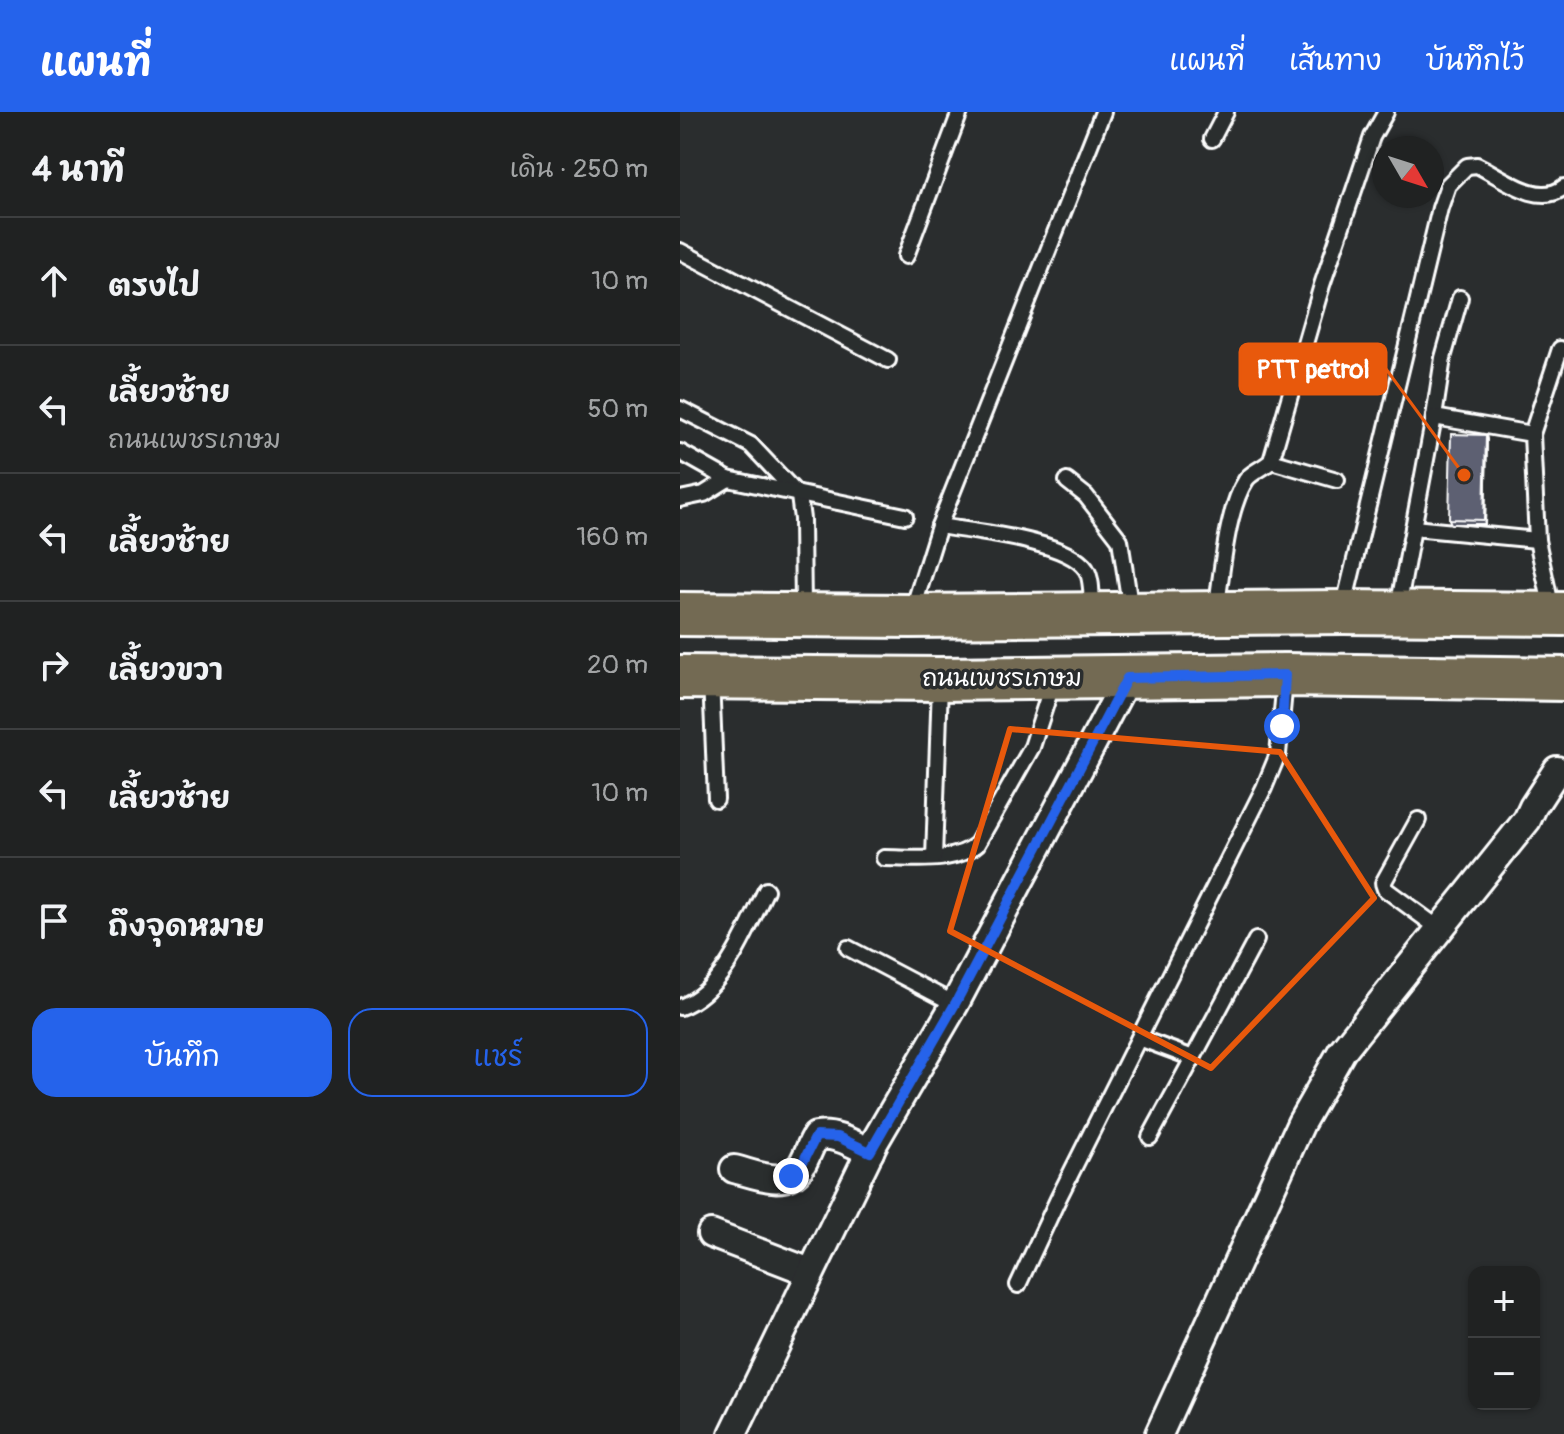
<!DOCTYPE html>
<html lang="th">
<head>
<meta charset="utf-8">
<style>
  body { margin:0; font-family:Pangolin,"Playpen Sans Thai",sans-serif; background:#282a2a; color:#f1f3f6 }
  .controls { position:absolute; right:24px; bottom:24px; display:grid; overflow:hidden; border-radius:16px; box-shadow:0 2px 6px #0004 }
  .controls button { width:72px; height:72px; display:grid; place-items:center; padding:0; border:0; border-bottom:2px solid #3d3f40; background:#202222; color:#f1f3f6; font:40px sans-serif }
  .compass { position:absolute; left:692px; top:24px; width:72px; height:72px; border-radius:50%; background:#202222; box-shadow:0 2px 6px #0004; rotate:129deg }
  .stop { position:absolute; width:24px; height:24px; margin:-18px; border:6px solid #2563eb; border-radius:50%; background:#fff }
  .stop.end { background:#2563eb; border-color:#fff; box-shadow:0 2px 8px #0008 }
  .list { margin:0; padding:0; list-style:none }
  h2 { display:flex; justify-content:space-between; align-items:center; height:104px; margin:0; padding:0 32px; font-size:34px }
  h2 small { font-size:26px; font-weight:400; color:#a2a4a5 }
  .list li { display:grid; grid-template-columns:52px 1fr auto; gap:24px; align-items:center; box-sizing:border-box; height:128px; padding:0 32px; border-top:2px solid #3d3f40 }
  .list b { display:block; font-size:30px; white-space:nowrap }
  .list p { margin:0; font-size:26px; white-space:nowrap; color:#a2a4a5 }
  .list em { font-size:26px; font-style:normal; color:#a2a4a5 }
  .actions { display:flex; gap:16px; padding:24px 32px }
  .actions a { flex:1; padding:18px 0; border:2px solid #2563eb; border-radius:24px; text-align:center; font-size:28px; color:#2563eb }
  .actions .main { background:#2563eb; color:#fff }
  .icon { flex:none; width:44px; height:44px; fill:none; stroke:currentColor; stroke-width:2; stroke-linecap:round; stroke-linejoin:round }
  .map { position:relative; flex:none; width:884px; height:1322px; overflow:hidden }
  header { display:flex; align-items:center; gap:48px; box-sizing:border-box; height:112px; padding:0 40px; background:#2563eb; color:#fff }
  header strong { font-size:38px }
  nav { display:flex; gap:44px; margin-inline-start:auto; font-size:28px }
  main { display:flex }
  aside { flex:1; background:#202222 }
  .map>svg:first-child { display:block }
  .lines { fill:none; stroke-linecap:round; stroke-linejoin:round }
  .service-casing { stroke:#fff; stroke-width:20 }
  .minor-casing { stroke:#fff; stroke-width:32 }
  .primary-casing { stroke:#fff; stroke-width:48 }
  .service { stroke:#2a2d2e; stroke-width:14 }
  .minor { stroke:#2a2d2e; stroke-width:26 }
  .primary { stroke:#736b52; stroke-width:42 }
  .wall { fill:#505362; stroke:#fff; stroke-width:2 }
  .shaded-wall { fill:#414350; stroke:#fff; stroke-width:2 }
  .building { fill:#5d6072; stroke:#fff; stroke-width:2 }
  .route { stroke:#2563eb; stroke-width:10 }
  .marked { fill:none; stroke:#e8590c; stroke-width:6; stroke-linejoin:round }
  .labels { text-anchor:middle; stroke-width:7; stroke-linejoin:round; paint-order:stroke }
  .street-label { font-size:24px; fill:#fff; stroke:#2a2d2e }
  .leader { fill:none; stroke:#e8590c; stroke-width:3 }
  .callout-dot { fill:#e8590c; stroke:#2a2d2e; stroke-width:3 }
  .callout { fill:#e8590c; stroke:#e8590c; stroke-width:3 }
  .callout-label { font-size:26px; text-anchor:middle; font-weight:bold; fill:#fff }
</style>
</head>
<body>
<header>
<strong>แผนที่</strong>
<nav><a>แผนที่</a><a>เส้นทาง</a><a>บันทึกไว้</a></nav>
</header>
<main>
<aside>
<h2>4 นาที<small>เดิน · 250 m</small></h2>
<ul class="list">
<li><svg class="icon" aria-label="ahead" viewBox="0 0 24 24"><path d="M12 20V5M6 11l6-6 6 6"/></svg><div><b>ตรงไป</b></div><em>10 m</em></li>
<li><svg class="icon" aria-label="left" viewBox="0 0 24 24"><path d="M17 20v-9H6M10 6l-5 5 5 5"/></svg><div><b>เลี้ยวซ้าย</b><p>ถนนเพชรเกษม</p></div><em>50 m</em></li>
<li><svg class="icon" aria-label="left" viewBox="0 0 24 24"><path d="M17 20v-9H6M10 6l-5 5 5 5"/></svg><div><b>เลี้ยวซ้าย</b></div><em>160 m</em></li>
<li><svg class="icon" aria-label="right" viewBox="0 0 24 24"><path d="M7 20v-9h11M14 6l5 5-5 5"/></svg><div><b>เลี้ยวขวา</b></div><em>20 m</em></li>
<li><svg class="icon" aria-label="left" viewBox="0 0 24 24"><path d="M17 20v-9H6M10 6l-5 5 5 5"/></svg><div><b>เลี้ยวซ้าย</b></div><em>10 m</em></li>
<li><svg class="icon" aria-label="arrive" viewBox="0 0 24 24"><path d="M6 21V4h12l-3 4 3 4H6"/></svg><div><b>ถึงจุดหมาย</b></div></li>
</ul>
<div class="actions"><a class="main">บันทึก</a><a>แชร์</a></div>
</aside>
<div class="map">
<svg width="884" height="1322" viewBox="0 0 884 1322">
  <rect width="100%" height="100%" fill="#2a2d2e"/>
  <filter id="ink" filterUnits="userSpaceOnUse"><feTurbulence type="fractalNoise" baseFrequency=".0125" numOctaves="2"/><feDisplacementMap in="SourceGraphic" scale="16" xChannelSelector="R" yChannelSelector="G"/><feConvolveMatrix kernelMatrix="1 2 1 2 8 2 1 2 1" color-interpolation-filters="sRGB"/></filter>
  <g filter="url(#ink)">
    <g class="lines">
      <defs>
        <g id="service">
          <polyline points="532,27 546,0"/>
          <polyline points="0,139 208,248"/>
          <polyline points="226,144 280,0"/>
          <polyline points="0,297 71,333 119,384 122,407 123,499"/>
          <polyline points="754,305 763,246 780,186"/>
          <polyline points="852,322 880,237"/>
          <polyline points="0,340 48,367 225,404"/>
          <polyline points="591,349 657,368"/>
          <polyline points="387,369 406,384 440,428 451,499"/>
          <polyline points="0,387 24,382 48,367"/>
          <path d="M259,414C294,420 386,428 406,457C413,468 411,487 412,500"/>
          <polyline points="733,416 857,428"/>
          <polyline points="718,496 754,305 852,322 857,428 872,498"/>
          <path d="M663,497L760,96L768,73L787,54L797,53C822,65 859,96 884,75"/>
          <path d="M536,499C542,462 546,399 566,368C571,360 583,357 591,349L642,173L692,25L706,0"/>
          <polyline points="232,500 259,414 423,0"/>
          <polyline points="31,567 36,687"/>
          <polyline points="738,708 703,771 705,777 761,818"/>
          <path d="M204,746C233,746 274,752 297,732L352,635L373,570"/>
          <polyline points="254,746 260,572"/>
          <polyline points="168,836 275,892"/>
          <path d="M0,895C44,879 67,817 86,778"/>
          <polyline points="459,926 513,946 576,828"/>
          <polyline points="470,1025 513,946"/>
          <polyline points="338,1173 378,1087 584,676 598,642 605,568"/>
        </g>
        <g id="minor">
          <path d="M54,1057C75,1062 106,1077 121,1054C127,1045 130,1033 136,1024C156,1021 173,1032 190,1040"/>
          <polyline points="31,1122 130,1160"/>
          <polyline points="53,1322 194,1031 275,892 447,566"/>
          <polyline points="479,1322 621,1011 662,939 847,708 853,695 877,658"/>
        </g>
        <g id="primary">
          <polyline points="0,502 231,504 663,500 884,502"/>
          <polyline points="0,565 260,567 605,563 884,567"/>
        </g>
      </defs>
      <use href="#service" class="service-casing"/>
      <use href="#minor" class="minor-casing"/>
      <use href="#primary" class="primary-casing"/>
      <use href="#service" class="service"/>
      <use href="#minor" class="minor"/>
      <use href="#primary" class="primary"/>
    </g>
    <polygon class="wall" points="807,327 805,412 771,412 769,407"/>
    <polygon class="shaded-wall" points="806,323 807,327 805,412 804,408"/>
    <polygon class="building" points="771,322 806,323 804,408 769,407"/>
  </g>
  <g class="lines" filter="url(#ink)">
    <polyline class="route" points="111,1064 119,1058 136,1024 158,1025 190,1040 275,892 447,566 605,563 602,614"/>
  </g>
  <path class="marked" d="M330,617L600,640L694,786L531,956L270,819Z"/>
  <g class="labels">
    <g class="street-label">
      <text x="322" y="574">ถนนเพชรเกษม</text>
    </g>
  </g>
  <path class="leader" d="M784 363L706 257"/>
  <circle class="callout-dot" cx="784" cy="363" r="8"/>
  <rect class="callout" x="560" y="232" width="146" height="50" rx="8"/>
  <g class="callout-label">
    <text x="633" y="266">PTT petrol</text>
  </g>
</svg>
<div class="controls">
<button>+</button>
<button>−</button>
</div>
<svg class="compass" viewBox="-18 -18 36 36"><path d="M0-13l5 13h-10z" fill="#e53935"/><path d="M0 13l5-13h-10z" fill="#a2a4a5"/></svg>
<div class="stop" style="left:602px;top:614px"></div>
<div class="stop end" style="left:111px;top:1064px"></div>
</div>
</main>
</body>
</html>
